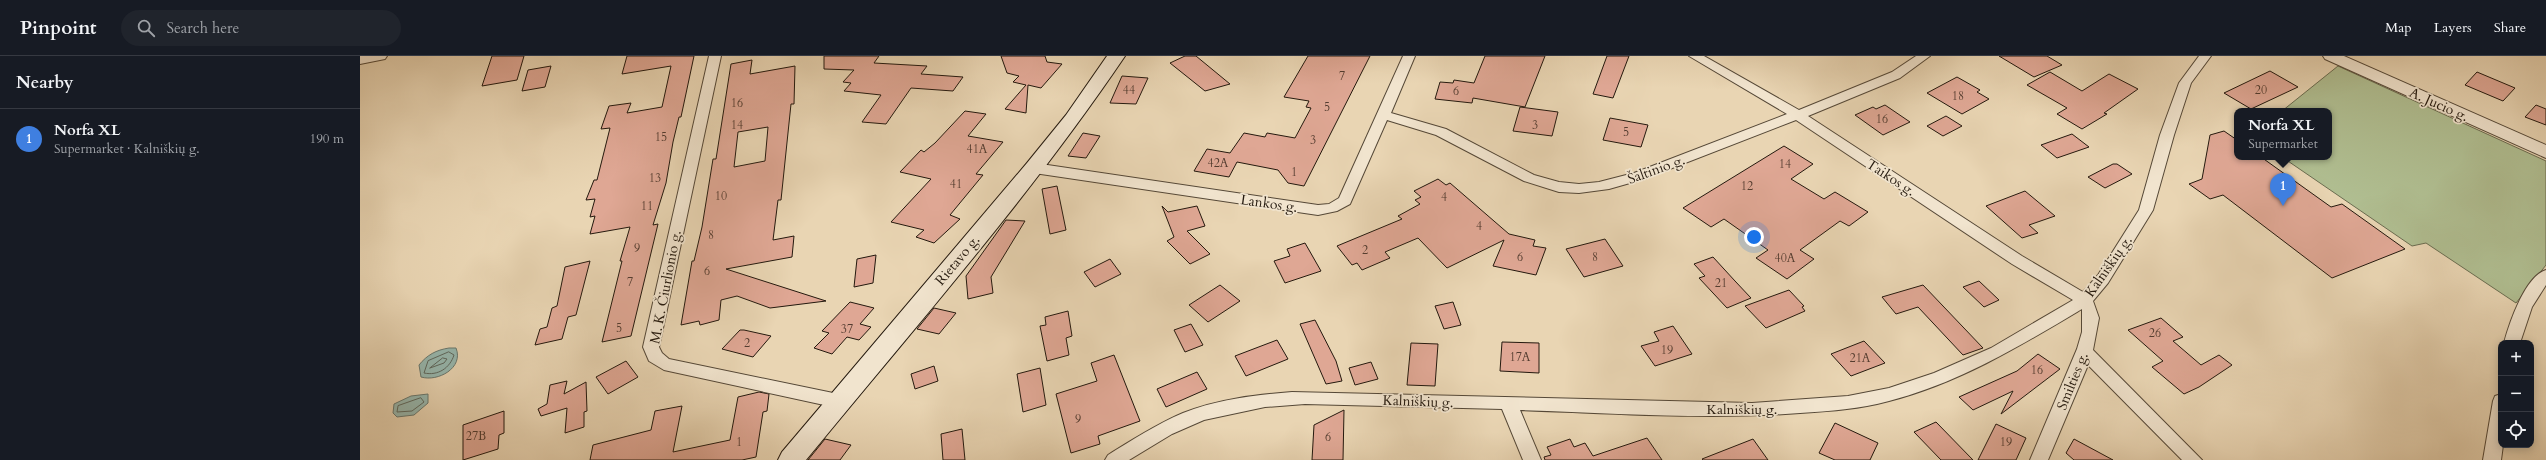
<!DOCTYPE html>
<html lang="en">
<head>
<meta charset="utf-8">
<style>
  body { margin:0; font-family:Cardo,serif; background:#20242c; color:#f1f3f6 }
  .controls { position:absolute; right:12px; bottom:12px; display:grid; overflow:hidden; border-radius:8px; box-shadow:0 2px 10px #0003 }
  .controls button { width:36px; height:36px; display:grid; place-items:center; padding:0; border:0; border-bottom:1px solid #363941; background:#171b24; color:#f1f3f6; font:20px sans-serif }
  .you { position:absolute; left:1394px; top:181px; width:14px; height:14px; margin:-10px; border:3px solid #fff; border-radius:50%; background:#1a73e8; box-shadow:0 0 0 6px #1a73e833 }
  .badge { display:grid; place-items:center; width:26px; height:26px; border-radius:50%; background:#c59692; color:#fff; font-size:13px; font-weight:700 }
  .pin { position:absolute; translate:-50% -33px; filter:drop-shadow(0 1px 2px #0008) }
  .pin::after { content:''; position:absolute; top:21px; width:14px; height:12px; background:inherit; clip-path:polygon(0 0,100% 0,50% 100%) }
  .popup { position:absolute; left:1874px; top:52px; width:98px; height:52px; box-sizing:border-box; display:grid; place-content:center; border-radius:8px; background:#171b24; filter:drop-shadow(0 1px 3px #0005); font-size:13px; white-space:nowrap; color:#9ea1a6 }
  .popup b { font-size:15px; color:#f1f3f6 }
  .popup::after { content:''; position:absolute; left:50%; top:100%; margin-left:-8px; border:8px solid transparent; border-top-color:#171b24 }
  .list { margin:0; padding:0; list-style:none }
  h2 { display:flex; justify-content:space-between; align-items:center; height:52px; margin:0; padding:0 16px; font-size:17px }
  h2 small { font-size:13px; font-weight:400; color:#9ea1a6 }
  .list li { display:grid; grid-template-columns:26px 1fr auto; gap:12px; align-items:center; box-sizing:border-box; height:60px; padding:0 16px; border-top:1px solid #363941 }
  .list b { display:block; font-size:15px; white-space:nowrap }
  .list p { margin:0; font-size:13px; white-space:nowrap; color:#9ea1a6 }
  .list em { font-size:13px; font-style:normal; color:#9ea1a6 }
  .icon { flex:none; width:22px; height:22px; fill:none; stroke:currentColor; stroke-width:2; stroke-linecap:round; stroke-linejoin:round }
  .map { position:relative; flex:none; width:2186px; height:404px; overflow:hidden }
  header { display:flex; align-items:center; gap:24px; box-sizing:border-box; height:56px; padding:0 20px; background:#171b24; border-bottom:1px solid #363941 }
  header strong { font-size:19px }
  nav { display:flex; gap:22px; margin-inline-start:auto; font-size:14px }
  .search { width:280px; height:36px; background:#20242c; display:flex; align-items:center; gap:10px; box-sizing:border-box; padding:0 14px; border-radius:22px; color:#9ea1a6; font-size:15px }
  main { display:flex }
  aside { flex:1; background:#171b24 }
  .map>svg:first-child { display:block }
  .green { fill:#b0be91; stroke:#6a6c50 }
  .water { fill:#97b8af; stroke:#69786f }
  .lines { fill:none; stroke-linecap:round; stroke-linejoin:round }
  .shore { stroke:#5e685e; stroke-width:1 }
  .building { fill:#dfa794; stroke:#24190e; fill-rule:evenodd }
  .minor-casing { stroke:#554837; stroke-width:2 }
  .tertiary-casing { stroke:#554837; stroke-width:2 }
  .secondary-casing { stroke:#24190e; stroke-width:2 }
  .minor { fill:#f1e4ce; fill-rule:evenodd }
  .tertiary { fill:#f1e4ce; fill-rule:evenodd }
  .secondary { fill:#f1e4ce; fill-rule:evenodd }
  .labels { text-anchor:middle; stroke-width:3.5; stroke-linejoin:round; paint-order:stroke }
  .number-label { font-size:12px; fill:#533c30 }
  .street-label { font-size:14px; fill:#24190e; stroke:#f1e4ce }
</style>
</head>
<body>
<header>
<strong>Pinpoint</strong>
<div class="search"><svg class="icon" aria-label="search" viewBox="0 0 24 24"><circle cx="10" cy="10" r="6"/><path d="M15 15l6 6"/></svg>Search here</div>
<nav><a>Map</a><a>Layers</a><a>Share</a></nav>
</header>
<main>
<aside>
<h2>Nearby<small></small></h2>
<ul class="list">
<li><span class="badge" style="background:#3f7fe0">1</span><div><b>Norfa XL</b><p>Supermarket · Kalniškių g.</p></div><em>190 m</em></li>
</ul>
</aside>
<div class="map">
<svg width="2186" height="404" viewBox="0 0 2186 404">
  <rect width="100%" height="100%" fill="#e9d5b3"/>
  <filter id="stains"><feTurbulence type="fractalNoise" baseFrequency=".005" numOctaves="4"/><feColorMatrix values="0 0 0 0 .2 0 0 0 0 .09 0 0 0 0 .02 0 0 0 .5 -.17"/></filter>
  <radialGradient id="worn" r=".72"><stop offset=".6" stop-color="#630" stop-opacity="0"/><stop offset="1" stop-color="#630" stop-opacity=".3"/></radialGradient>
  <polygon class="green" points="1978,10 2186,105 2186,209 2156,247 2066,187 2052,190 1922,101 1969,101 1969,55 1922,55"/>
  <g class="water">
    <path d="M89,292H96C104,312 78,326 61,321L59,309C67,299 76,294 89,292Z"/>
    <polygon points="68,338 68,347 54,359 37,361 33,357 34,348 51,340"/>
  </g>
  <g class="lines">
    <g class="shore">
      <path d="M89,296L94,299C90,312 78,320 64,317L68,305Z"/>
      <polygon points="83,302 87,303 84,307 70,312"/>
      <polygon points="61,342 64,346 52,355 37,356 38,350"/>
    </g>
  </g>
  <g class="building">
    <polygon points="132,0 164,0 157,24 122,30"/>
    <polygon points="267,0 334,0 321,61 319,61 313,86 306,127 293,169 298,168 271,280 242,286 262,205 260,205 270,171 230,178 235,160 230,161 235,143 226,144 234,124 237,124 250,72 241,73 249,50 271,47 267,57 302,51 311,10 262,18"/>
    <polygon points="464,0 519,0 514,7 567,10 561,18 603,21 593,35 551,32 526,68 502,66 521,39 484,35 491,27 483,26 494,14 464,13"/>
    <polygon points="641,0 685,0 687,6 702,8 681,32 668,29 666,57 645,53 666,29 653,26 659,20 647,17"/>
    <polygon points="825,0 836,0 870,28 845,35 810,7"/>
    <polygon points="948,0 1010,0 944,130 928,127 918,114 877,106 869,121 834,115 847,93 870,97 884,77 905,81 907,77 935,82 951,52 946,51 949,45 924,41"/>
    <polygon points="1125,0 1185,0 1165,51 1113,42 1112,47 1075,43 1080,26 1093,27 1094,24 1114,27"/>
    <polygon points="1247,0 1269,0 1253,42 1233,38"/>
    <polygon points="1639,0 1687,0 1702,9 1674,21"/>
    <path d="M392,4L390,18L435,10L434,48H431L421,144H418L413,184L434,180L432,201L366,213L466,245L410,252L377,240L361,244L359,264L340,269L339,265L321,269L332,205H334L342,171L353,103H356L371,8ZM408,71L405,105L374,111L378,76Z"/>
    <polygon points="191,10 185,31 162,35 168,14"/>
    <polygon points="1910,15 1938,31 1891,53 1864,37"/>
    <polygon points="1690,16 1722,35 1749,18 1778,33 1744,57 1747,58 1722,73 1697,58 1707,52 1667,29"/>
    <polygon points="2117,16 2155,32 2143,45 2105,29"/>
    <polygon points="762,20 788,22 776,48 750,47"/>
    <polygon points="1597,21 1620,34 1617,36 1629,43 1602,58 1567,37"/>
    <polygon points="1525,49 1550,66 1523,79 1495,59 1513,51 1516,53"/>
    <polygon points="2176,49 2186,53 2186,69 2165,61"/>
    <polygon points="1160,51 1198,56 1192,80 1153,75"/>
    <polygon points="605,55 626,58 608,80 643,86 616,118 623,119 590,159 600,163 574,187 556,181 564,174 531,166 571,123 540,116 561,94 564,96 575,87"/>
    <polygon points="1586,60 1602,70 1583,80 1567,70"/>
    <polygon points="1250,62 1288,69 1281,91 1243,84"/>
    <polygon points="1864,75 1877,84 1877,101 1901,101 1971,151 1982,148 2045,193 1972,222 1863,139 1850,143 1829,128 1842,123 1850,79"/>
    <polygon points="723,77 740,80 726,102 708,100"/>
    <polygon points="1712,78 1729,91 1697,102 1681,89"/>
    <polygon points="1424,90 1453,108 1431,123 1464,143 1475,136 1508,156 1489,170 1480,165 1440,194 1454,203 1427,223 1396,202 1408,194 1364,163 1351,171 1323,152"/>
    <polygon points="1753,108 1757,108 1772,118 1745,132 1728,121"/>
    <polygon points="1078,123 1086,129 1090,127 1149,178 1175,184 1173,190 1186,192 1176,219 1133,210 1144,184 1087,212 1058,182 1025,196 1030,202 1002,214 997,207 992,209 977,190 1042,163 1038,160 1060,148 1055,144 1061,141 1054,135"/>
    <polygon points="697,130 706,174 690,178 682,133"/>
    <polygon points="1665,135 1695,160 1669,169 1678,177 1662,182 1626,150"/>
    <polygon points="802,150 808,156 837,150 845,170 827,175 850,198 830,208 807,185 814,181"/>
    <polygon points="646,164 665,165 631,221 633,237 608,243 606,220"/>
    <polygon points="1245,183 1263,210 1224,221 1206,193"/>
    <polygon points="945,187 961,215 925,227 914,205 930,200 927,193"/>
    <polygon points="516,199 513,227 494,231 497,203"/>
    <polygon points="1353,201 1375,225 1391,242 1367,252 1339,222 1345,220 1334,208"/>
    <polygon points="750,203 761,218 735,231 724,216"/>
    <polygon points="230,205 216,259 208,261 202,283 175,289 180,273 187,271 192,252 197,250 205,211"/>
    <polygon points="1619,225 1639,244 1624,251 1603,231"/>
    <polygon points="860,229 880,245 848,266 829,249"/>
    <polygon points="1563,229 1623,292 1603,299 1558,251 1536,258 1522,241"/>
    <polygon points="1429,234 1444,250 1442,251 1445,255 1406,272 1385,250"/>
    <polygon points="490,246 514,252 500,268 511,271 499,284 487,281 472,298 454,292 469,277 462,275"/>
    <polygon points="1093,246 1101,269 1084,273 1075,250"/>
    <polygon points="574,252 596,257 579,278 557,273"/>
    <polygon points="708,255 712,280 706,282 709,299 687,305 680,270 686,269 685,261"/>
    <polygon points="1801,262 1823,281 1813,285 1841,309 1859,299 1872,309 1839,331 1824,338 1792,311 1803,305 1768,274"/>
    <polygon points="955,264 976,305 982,325 966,328 940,268"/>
    <polygon points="831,268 843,289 825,296 814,274"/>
    <polygon points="1313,270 1332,298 1295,310 1281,290 1299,285 1294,276"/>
    <polygon points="380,274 384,274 411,280 393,301 362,293"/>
    <polygon points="917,284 928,303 886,320 875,300"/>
    <polygon points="1504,285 1525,307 1491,320 1471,298"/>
    <polygon points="1142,286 1179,287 1179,317 1140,315"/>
    <polygon points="1051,287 1078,288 1075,330 1047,329"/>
    <polygon points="1678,298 1700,313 1641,358 1653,335 1613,354 1599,341 1657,315"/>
    <polygon points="754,299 780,365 738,380 740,388 711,397 696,338 737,325 731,307"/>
    <polygon points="266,305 278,321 248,338 236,321"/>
    <polygon points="1011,306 1018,323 995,329 989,312"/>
    <polygon points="574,310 578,325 555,333 551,318"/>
    <polygon points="680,312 686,349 663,356 657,318"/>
    <polygon points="837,316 847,333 806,351 797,333"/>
    <polygon points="207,325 204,338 226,326 227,355 224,356 224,371 205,377 207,352 181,360 178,353 187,348 190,329"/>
    <polygon points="399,336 409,338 407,355 403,356 396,401 382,404 230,404 233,389 291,374 295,355 322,350 313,396 370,384 378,341"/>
    <polygon points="984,354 983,404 952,404 954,369"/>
    <polygon points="144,355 144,377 139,379 138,393 103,404 103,369"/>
    <polygon points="1576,366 1613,404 1581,404 1554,376"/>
    <polygon points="1475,367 1518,387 1510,404 1475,404 1459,397"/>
    <polygon points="1636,368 1666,382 1656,404 1618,404"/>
    <polygon points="602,373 605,404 583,404 581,378"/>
    <polygon points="1287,382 1302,404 1185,404 1184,401 1191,399 1187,391 1210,383 1214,391 1225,387 1233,400"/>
    <polygon points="465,383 491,389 480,404 448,404"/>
    <polygon points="1393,383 1408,404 1343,404 1342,403"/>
    <polygon points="1714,383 1753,404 1714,404 1706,397"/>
  </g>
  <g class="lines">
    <defs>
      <g id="minor">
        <polygon points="0,0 27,0 25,3 0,8"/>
        <polygon points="349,0 361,0 299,291 302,297 309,303 478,338 484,340 486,345 484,350 478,352 304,314 289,305 283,291"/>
        <path d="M1043,0H1055L1031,57L1086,73L1174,119L1199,126L1219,128L1239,126L1274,117L1427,58L1329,0H1344L1439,54L1532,16L1556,0H1570L1540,22L1448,60L1662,200L1723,236L1738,219L1779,154L1800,79L1819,27L1839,0H1851L1831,27L1814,79L1793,154L1748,227L1733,245L1739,262L1733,294L1842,404H1822L1728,309L1688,404H1670L1717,293L1722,276V253C1660,290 1599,327 1529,345C1500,353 1470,355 1440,357C1347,364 1253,357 1160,354L1181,404H1163L1142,353L945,348L905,351L844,364L812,378L769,404H745L748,399C772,384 797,368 823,357C858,343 895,339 932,336L1392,347L1488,340L1529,332L1574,317L1631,292L1713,244L1652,208L1436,64L1284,123L1249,133L1219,137L1199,136L1164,125L1076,79L1027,64L990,148L977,155L958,159L674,117L667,112L674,107L958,149L969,148L979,142Z"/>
        <path d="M2186,214V229L2172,251L2160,287H2144C2149,268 2165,220 2186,214Z"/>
        <polygon points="2141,338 2141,389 2143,389 2141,404 2123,404 2133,345 2135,340"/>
      </g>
      <polygon id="tertiary" points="1963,0 1984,0 2186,89 2186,102 1965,3"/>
      <path id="secondary" d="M747,0H765C669,142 555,271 446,404H418L422,396L667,107L706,59Z"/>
    </defs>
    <use href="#minor" class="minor-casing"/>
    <use href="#tertiary" class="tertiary-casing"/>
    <use href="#secondary" class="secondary-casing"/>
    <use href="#minor" class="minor"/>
    <use href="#tertiary" class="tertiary"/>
    <use href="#secondary" class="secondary"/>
  </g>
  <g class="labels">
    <g class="number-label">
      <text x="982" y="24">7</text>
      <text x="769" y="38">44</text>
      <text x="1901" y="38">20</text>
      <text x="1096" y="39">6</text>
      <text x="1598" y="44">18</text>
      <text x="377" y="51">16</text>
      <text x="967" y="55">5</text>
      <text x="1522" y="67">16</text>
      <text x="377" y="73">14</text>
      <text x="1175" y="73">3</text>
      <text x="1266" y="80">5</text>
      <text x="301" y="85">15</text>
      <text x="953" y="88">3</text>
      <text x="617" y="97">41A</text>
      <text x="858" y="111">42A</text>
      <text x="1425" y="112">14</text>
      <text x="934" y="120">1</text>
      <text x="295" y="126">13</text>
      <text x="596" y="132">41</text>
      <text x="1387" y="134">12</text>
      <text x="361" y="144">10</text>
      <text x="1084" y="145">4</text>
      <text x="287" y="154">11</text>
      <text x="1119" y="174">4</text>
      <text x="351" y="183">8</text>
      <text x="277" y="196">9</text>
      <text x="1005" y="198">2</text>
      <text x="1160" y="205">6</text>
      <text x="1235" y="205">8</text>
      <text x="1425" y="206">40A</text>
      <text x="347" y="219">6</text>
      <text x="270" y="230">7</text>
      <text x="1361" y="231">21</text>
      <text x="259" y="276">5</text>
      <text x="487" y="277">37</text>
      <text x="1795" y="281">26</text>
      <text x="387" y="291">2</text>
      <text x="1307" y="298">19</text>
      <text x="1160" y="305">17A</text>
      <text x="1500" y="306">21A</text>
      <text x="1677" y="318">16</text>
      <text x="718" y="367">9</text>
      <text x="116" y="384">27B</text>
      <text x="968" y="385">6</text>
      <text x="379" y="390">1</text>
      <text x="1646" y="390">19</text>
    </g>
    <g class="street-label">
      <text transform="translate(2079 48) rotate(24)" y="5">A. Jucio g.</text>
      <text transform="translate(1296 113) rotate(-20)" y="5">Šaltinio g.</text>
      <text transform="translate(1531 121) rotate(33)" y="5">Taikos g.</text>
      <text transform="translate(909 147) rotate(8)" y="5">Lankos g.</text>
      <text transform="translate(597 204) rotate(-50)" y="5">Rietavo g.</text>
      <text transform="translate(1748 210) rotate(-55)" y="5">Kalniškių g.</text>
      <text transform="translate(305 231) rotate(-79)" y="5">M. K. Čiurlionio g.</text>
      <text transform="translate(1712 325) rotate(-68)" y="5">Smilties g.</text>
      <text transform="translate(1058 345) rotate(2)" y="5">Kalniškių g.</text>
      <text x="1382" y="358">Kalniškių g.</text>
    </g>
  </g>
  <rect width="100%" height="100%" filter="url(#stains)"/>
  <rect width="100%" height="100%" fill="url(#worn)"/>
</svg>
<div class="controls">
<button>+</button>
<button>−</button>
<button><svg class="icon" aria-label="locate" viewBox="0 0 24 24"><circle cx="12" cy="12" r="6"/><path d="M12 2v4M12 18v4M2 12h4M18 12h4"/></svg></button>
</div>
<div class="you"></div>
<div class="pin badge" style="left:1923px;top:150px;background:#3f7fe0">1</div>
<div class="popup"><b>Norfa XL</b>Supermarket</div>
</div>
</main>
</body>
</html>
